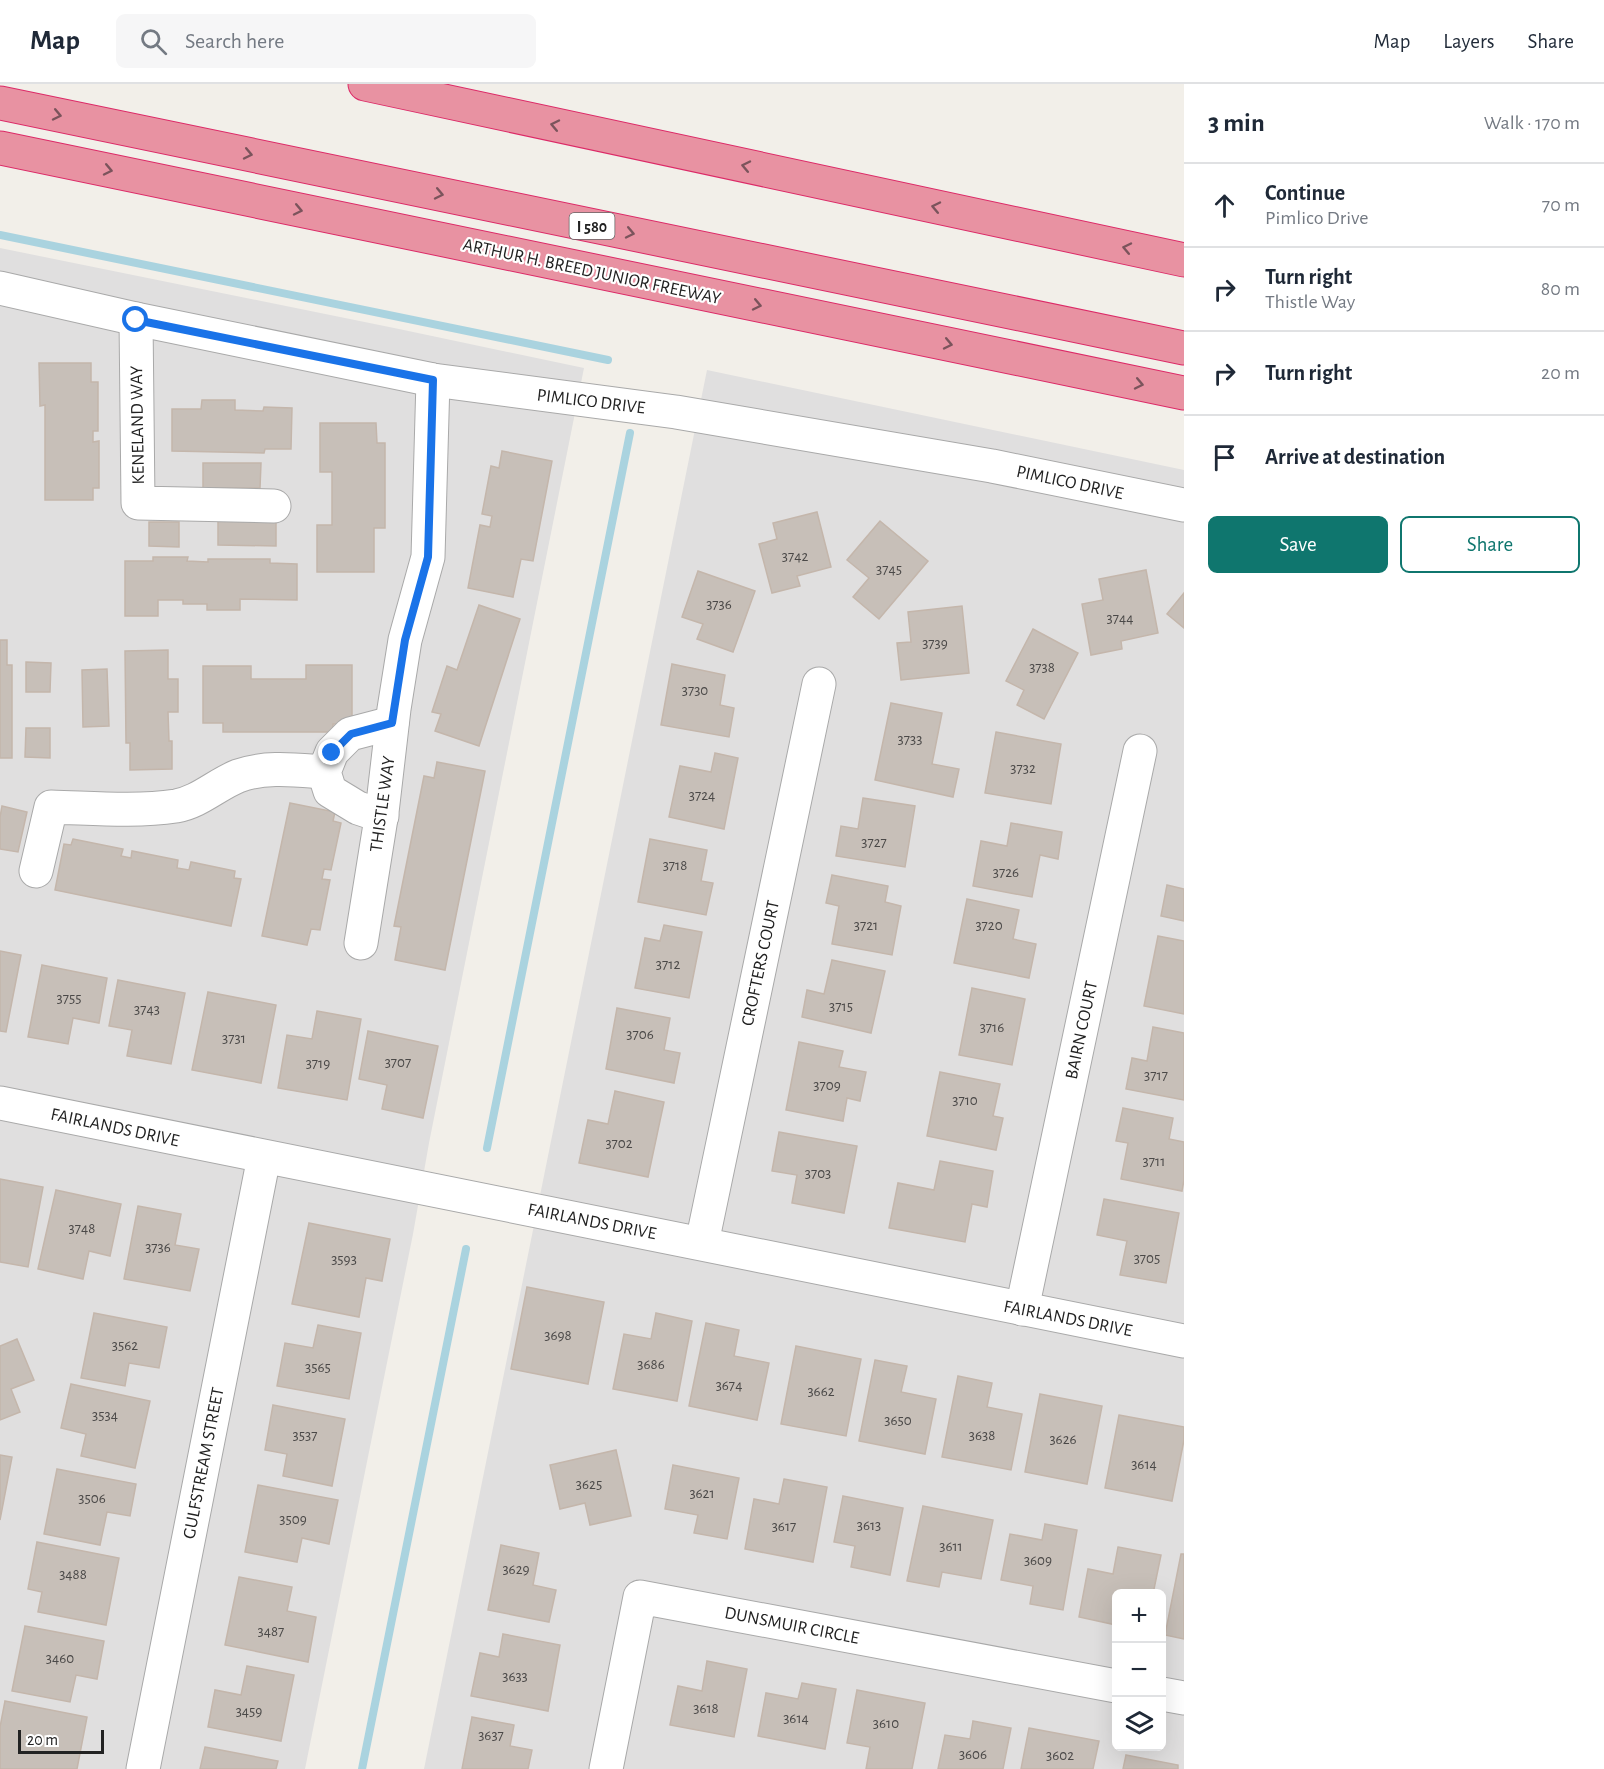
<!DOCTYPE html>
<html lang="en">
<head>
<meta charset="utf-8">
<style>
  body { margin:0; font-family:"Alegreya Sans",sans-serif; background:#f6f6f7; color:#1f2937 }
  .controls { position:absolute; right:18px; bottom:18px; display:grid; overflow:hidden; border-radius:9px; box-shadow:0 6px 24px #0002 }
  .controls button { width:54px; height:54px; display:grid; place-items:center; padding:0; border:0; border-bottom:2px solid #e0e1e3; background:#fff; color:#1f2937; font:30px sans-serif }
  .scale { position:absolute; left:18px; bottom:15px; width:86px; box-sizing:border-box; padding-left:6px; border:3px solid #222; border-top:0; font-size:16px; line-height:21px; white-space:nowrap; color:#222; -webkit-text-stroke:4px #fff; paint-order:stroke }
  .stop { position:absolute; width:18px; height:18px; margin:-14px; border:4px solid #1a73e8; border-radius:50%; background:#fff }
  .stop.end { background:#1a73e8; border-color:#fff; box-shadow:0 2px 6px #0008 }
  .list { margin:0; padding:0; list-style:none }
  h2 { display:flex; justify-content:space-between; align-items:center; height:78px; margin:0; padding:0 24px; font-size:26px }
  h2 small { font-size:20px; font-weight:400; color:#747a83 }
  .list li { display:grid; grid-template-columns:39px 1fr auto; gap:18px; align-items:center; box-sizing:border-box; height:84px; padding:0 24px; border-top:2px solid #e0e1e3 }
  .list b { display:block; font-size:22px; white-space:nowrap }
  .list p { margin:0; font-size:20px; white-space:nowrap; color:#747a83 }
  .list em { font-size:20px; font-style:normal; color:#747a83 }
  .actions { display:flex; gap:12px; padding:18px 24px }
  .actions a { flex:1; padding:14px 0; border:2px solid #0f766e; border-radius:9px; text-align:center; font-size:21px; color:#0f766e }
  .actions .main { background:#0f766e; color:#fff }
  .icon { flex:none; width:33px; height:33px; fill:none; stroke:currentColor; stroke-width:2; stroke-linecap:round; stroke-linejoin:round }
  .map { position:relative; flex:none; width:1184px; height:1685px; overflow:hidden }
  header { display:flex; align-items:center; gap:36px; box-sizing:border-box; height:84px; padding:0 30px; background:#fff; border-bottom:2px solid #e0e1e3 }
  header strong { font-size:28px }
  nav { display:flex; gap:33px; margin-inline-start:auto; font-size:21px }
  .search { width:420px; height:54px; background:#f6f6f7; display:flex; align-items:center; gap:15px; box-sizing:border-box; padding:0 21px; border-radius:9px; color:#747a83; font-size:22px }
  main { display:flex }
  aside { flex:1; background:#fff }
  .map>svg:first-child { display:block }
  .residential { fill:#e0dfdf; fill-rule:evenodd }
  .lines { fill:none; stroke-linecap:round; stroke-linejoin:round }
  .stream { stroke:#aad3df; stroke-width:8 }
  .building { fill:#c7bfb8; stroke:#c4b6ab; stroke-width:1.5 }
  .street-casing { stroke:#a9a9a9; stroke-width:35 }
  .highway-casing { stroke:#dc2a67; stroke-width:35 }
  .street { stroke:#fff; stroke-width:33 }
  .highway { stroke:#e892a2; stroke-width:33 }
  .oneway { stroke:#7b545c }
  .route { stroke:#1a73e8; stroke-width:8 }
  .labels { text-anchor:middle; stroke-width:4.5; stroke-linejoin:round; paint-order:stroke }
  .number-label { font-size:15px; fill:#4b4948 }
  .shield { fill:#fff; stroke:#646464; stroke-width:1.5 }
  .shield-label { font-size:16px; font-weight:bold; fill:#222 }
  .street-label { font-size:18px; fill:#222; stroke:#fff }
</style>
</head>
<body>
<header>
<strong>Map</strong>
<div class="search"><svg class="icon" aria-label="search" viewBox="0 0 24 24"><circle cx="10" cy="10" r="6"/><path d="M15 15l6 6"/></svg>Search here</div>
<nav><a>Map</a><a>Layers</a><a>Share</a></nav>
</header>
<main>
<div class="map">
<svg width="1184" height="1685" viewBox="0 0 1184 1685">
  <rect width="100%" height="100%" fill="#f2efe9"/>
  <g class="residential">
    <polygon points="0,164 399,245 584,284 429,1059 413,1150 305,1685 0,1685"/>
    <path d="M707,286L1184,386V1685H424ZM1116,1510H1162V1662H1116Z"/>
  </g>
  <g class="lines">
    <g class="stream">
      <polyline points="0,151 608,276"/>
      <polyline points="487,1064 630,349"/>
      <polyline points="362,1685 466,1165"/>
    </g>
  </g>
  <g class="building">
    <polygon points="39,279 91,279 91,298 98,298 98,347 93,347 93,358 99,357 99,404 93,404 93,416 45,416 45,321 40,322"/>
    <polygon points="202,316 235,316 235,326 263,327 264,323 292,324 291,365 265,365 264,369 172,367 172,325 201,325"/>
    <polygon points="320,339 376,339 377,359 385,359 385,444 374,444 374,488 317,488 317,441 332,441 332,388 320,388"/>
    <polygon points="502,367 552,377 533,477 521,475 513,513 468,504 480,441 490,443 492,432 482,430 491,382 499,384"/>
    <polygon points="203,379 261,379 260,404 203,404"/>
    <polygon points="817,428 831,483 797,492 800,502 772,509 759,460 777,455 773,439"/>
    <polygon points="218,436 276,437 276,462 218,461"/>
    <polygon points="880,437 928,477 879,535 853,513 869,494 847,476"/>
    <polygon points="149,438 179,438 179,463 149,462"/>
    <polygon points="153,473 188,473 187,477 208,478 208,475 270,475 270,479 297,480 297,516 240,515 240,526 207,526 207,520 183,520 183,516 158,516 158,532 125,532 125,477 153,477"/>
    <polygon points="1146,486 1158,549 1121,557 1122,565 1091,571 1082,520 1103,516 1099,495"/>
    <polygon points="698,487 755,507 733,568 697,555 703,540 682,533"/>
    <polygon points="1184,509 1184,544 1167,530"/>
    <polygon points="479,521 520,535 479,662 435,647 441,630 432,628 447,582 457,586"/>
    <polygon points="962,522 969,589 901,596 897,559 911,558 908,528"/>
    <polygon points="1033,545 1078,569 1044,635 1017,621 1024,606 1006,597"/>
    <polygon points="0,556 7,556 7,581 12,581 12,674 0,674"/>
    <polygon points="168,566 168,595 178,595 178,628 168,628 169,657 172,657 172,685 130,686 130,659 126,659 125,567"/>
    <polygon points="26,578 51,579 50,608 26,608"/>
    <polygon points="672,580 725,591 720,621 734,624 729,653 661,641"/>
    <polygon points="306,581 352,581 352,640 333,640 333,648 223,648 223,639 203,639 203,582 251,582 251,595 306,595"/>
    <polygon points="107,585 109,642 83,643 82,586"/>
    <polygon points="891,619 942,629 932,680 959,685 953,713 875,696"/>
    <polygon points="26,644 50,644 50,674 25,673"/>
    <polygon points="996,648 1061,660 1051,720 985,709"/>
    <polygon points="715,669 738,674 724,745 669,733 680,682 711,688"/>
    <polygon points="437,678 485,687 445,886 395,876 401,843 394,842 424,692 434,694"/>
    <polygon points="863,714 915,722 905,783 836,772 841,742 858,745"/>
    <polygon points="290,719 335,728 333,737 341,739 331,786 324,785 322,795 330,796 320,846 311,845 307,861 262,852"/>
    <polygon points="2,722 27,728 18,768 0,765 0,733"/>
    <polygon points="1011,739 1062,748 1058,775 1040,771 1032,813 973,802 981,757 1007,762"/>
    <polygon points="73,755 123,765 121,772 131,774 132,767 178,776 177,784 189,786 191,778 235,787 234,794 241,795 231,842 55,806 64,760 71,761"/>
    <polygon points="650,755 707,766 701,797 713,799 706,831 638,818"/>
    <polygon points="832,791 888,802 885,818 901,822 892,871 832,860 839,822 826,819"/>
    <polygon points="1167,801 1184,805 1184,837 1161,832"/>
    <polygon points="967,815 1019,826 1013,855 1036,860 1029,894 954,879"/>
    <polygon points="664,841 702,848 689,914 635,904 645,854 660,857"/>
    <polygon points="1158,852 1184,857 1184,930 1144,922"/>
    <polygon points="0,867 21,871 6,948 0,947"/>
    <polygon points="832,876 885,887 871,949 802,933 807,906 824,910"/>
    <polygon points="42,881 107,894 99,939 73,934 68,960 28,953"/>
    <polygon points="118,896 185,909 171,980 127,972 132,946 109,942"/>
    <polygon points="972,904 1025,915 1012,981 959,971"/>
    <polygon points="208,908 276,921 261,999 192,986"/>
    <polygon points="617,924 670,934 664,966 680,969 674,999 606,985"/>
    <polygon points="317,927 361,935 347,1016 278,1004 287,951 312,955"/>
    <polygon points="1153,943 1184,949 1184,1016 1126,1005 1132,974 1147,977"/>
    <polygon points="368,947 438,962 423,1034 382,1025 387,1001 359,995"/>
    <polygon points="799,958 843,967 839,983 866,988 860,1017 847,1014 843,1037 786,1026"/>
    <polygon points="940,988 1000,1000 993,1032 1003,1034 996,1066 927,1052"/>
    <polygon points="615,1007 664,1018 648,1093 579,1079 588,1036 608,1040"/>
    <polygon points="1123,1024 1173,1034 1169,1055 1184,1058 1184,1096 1182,1107 1121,1095 1128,1059 1116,1057"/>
    <polygon points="779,1048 857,1062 844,1129 792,1119 797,1091 772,1087"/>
    <polygon points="940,1077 993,1087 987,1123 972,1120 965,1158 889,1144 898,1099 934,1106"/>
    <polygon points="0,1095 43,1103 28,1183 0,1178"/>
    <polygon points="56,1106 121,1120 110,1172 89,1167 83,1195 38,1185"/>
    <polygon points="1104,1115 1179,1129 1166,1199 1120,1191 1127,1157 1097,1151"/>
    <polygon points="138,1122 181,1130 175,1161 199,1165 190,1207 124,1195"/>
    <polygon points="309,1139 390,1155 382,1197 366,1194 359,1233 292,1220"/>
    <polygon points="527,1203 604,1218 588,1300 511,1285"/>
    <polygon points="94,1229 167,1243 159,1284 129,1279 125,1302 81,1294"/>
    <polygon points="656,1229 692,1237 677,1317 613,1305 624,1250 651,1255"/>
    <polygon points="706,1239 739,1246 734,1272 769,1279 757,1336 689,1322"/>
    <polygon points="318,1241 361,1249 349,1315 277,1302 285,1259 313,1264"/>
    <polygon points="17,1255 34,1296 11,1305 20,1328 0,1336 0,1262"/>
    <polygon points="796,1262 861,1275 846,1352 781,1340"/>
    <polygon points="875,1276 907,1282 901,1308 936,1315 925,1370 859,1357"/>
    <polygon points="958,1292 992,1299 987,1323 1022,1330 1011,1386 942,1373"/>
    <polygon points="71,1300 150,1317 135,1384 81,1372 86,1350 61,1344"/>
    <polygon points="1040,1310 1102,1322 1087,1400 1025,1388"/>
    <polygon points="273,1321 345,1335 332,1402 283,1392 287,1370 265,1366"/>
    <polygon points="1119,1331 1184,1343 1184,1356 1172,1417 1105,1404"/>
    <polygon points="616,1366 631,1432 590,1441 585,1419 560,1425 550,1381"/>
    <polygon points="0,1371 12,1373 0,1436"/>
    <polygon points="673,1381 739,1394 727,1455 694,1449 698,1431 665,1425"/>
    <polygon points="57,1385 136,1400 130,1432 107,1428 100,1461 44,1450"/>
    <polygon points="784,1395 827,1403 813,1478 745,1465 754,1415 779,1420"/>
    <polygon points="258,1401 338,1416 329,1460 302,1454 297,1478 245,1468"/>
    <polygon points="843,1412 903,1424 890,1491 851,1483 855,1462 834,1458"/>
    <polygon points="923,1422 993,1436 981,1495 942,1488 939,1503 907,1497"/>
    <polygon points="1045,1440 1077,1446 1063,1526 1030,1520 1033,1502 1001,1496 1010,1450 1042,1456"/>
    <polygon points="37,1458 119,1474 106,1541 38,1528 42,1508 28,1505"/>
    <polygon points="501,1461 539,1469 533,1501 556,1506 549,1538 488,1526"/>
    <polygon points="1118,1463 1161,1471 1153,1510 1116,1510 1116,1541 1079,1533 1088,1485 1113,1490"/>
    <polygon points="1181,1470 1184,1470 1184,1555 1165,1551"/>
    <polygon points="239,1493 292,1503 287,1527 316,1533 308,1578 225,1561"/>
    <polygon points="25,1542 104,1557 97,1595 76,1591 70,1618 12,1607"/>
    <polygon points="503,1550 560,1561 548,1627 471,1612 480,1569 499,1573"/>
    <polygon points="707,1577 747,1585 734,1653 670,1641 678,1602 702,1607"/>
    <polygon points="247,1582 294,1591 281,1657 208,1643 215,1606 241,1611"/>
    <polygon points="802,1599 836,1605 825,1665 758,1652 766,1609 798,1615"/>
    <polygon points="857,1606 925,1619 912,1685 866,1685 870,1663 847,1659"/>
    <polygon points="5,1617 87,1633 77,1685 0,1685 0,1643"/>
    <polygon points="472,1633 514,1641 510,1662 532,1666 528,1685 462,1685"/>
    <polygon points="973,1637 1011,1644 1003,1685 938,1685 945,1651 970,1655"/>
    <polygon points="1029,1644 1099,1657 1093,1685 1021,1685"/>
    <polygon points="205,1663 278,1677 276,1685 200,1685"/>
    <polygon points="1126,1671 1178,1681 1178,1685 1123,1685"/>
  </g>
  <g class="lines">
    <defs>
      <g id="street">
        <polyline points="0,204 136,235 433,296 676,328 992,382 1184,421"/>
        <polyline points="136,235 138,419 274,422"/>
        <polyline points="382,732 358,724 330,707 324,688 332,668 350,650 392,639"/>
        <path d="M36,787L51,723C92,724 135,728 176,722C199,718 216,701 238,692C265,682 296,686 324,688"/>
        <polyline points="361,859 382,728 394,625 405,556 428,473 433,296"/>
        <polyline points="0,1019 1184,1257"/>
        <polyline points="702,1159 819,600"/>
        <polyline points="1022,1225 1140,667"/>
        <polyline points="1162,1610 1184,1614"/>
        <polyline points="143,1685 264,1073"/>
        <polyline points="606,1685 640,1513 1116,1602"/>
      </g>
      <g id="highway">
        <polyline points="365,0 1184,176"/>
        <polyline points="0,19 1184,264"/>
        <polyline points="0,64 1184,309"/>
      </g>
    </defs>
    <use href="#street" class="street-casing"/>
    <use href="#highway" class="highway-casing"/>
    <use href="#street" class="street"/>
    <use href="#highway" class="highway"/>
  </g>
  <defs><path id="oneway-chevron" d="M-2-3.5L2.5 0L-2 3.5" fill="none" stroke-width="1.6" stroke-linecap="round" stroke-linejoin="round" transform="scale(1.5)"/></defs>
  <g class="oneway">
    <use href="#oneway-chevron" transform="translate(57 31) rotate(12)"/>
    <use href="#oneway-chevron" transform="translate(555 41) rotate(-168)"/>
    <use href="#oneway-chevron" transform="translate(248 70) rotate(12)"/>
    <use href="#oneway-chevron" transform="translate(746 82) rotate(-168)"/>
    <use href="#oneway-chevron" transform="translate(108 86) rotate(12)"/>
    <use href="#oneway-chevron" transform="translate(439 110) rotate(12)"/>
    <use href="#oneway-chevron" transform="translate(936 123) rotate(-168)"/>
    <use href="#oneway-chevron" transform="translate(298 126) rotate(12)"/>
    <use href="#oneway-chevron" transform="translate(630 149) rotate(12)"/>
    <use href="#oneway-chevron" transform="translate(1127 164) rotate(-168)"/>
    <use href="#oneway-chevron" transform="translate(757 221) rotate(12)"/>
    <use href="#oneway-chevron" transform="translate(948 260) rotate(12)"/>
    <use href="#oneway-chevron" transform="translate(1139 300) rotate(12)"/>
  </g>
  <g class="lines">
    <polyline class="route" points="136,236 433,296 428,473 405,556 392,639 351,650 332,669"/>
  </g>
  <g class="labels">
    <g class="number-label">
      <text x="795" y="477">3742</text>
      <text x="889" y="490">3745</text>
      <text x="719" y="525">3736</text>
      <text x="1120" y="539">3744</text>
      <text x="935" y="564">3739</text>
      <text x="1042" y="588">3738</text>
      <text x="695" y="611">3730</text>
      <text x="910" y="660">3733</text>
      <text x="1023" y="689">3732</text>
      <text x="702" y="716">3724</text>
      <text x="874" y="763">3727</text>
      <text x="675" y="786">3718</text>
      <text x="1006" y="793">3726</text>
      <text x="866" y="846">3721</text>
      <text x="989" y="846">3720</text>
      <text x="668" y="885">3712</text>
      <text x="69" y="919">3755</text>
      <text x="841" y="927">3715</text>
      <text x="147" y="930">3743</text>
      <text x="992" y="948">3716</text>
      <text x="640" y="955">3706</text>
      <text x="234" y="959">3731</text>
      <text x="398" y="983">3707</text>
      <text x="318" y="984">3719</text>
      <text x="1156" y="996">3717</text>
      <text x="827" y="1006">3709</text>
      <text x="965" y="1021">3710</text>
      <text x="619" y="1064">3702</text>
      <text x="1154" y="1082">3711</text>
      <text x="818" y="1094">3703</text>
      <text x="82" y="1149">3748</text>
      <text x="158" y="1168">3736</text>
      <text x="1147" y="1179">3705</text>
      <text x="344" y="1180">3593</text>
      <text x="558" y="1256">3698</text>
      <text x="125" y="1266">3562</text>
      <text x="651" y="1285">3686</text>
      <text x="318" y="1288">3565</text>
      <text x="729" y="1306">3674</text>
      <text x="821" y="1312">3662</text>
      <text x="105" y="1336">3534</text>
      <text x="898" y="1341">3650</text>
      <text x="305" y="1356">3537</text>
      <text x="982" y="1356">3638</text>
      <text x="1063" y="1360">3626</text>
      <text x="1144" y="1385">3614</text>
      <text x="589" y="1405">3625</text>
      <text x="702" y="1414">3621</text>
      <text x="92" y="1419">3506</text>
      <text x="293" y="1440">3509</text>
      <text x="869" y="1446">3613</text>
      <text x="784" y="1447">3617</text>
      <text x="951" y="1467">3611</text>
      <text x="1038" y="1481">3609</text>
      <text x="516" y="1490">3629</text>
      <text x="73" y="1495">3488</text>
      <text x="271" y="1552">3487</text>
      <text x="60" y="1579">3460</text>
      <text x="515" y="1597">3633</text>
      <text x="706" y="1629">3618</text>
      <text x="249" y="1632">3459</text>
      <text x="796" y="1639">3614</text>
      <text x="886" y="1644">3610</text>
      <text x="491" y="1656">3637</text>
      <text x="973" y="1675">3606</text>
      <text x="1060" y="1676">3602</text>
    </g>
    <rect class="shield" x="569.5" y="129" width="45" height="26" rx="4.5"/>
    <g class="shield-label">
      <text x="592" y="148">I 580</text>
    </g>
    <g class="street-label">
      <text transform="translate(592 187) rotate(12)" y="6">ARTHUR H. BREED JUNIOR FREEWAY</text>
      <text transform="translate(591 317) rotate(7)" y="6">PIMLICO DRIVE</text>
      <text transform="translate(137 341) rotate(-91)" y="6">KENELAND WAY</text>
      <text transform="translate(1070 398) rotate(12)" y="6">PIMLICO DRIVE</text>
      <text transform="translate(382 720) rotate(-82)" y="6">THISTLE WAY</text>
      <text transform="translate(760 879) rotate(-78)" y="6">CROFTERS COURT</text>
      <text transform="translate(1081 946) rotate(-78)" y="6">BAIRN COURT</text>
      <text transform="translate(115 1043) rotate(12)" y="6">FAIRLANDS DRIVE</text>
      <text transform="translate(592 1137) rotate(11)" y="6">FAIRLANDS DRIVE</text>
      <text transform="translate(1068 1234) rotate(11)" y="6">FAIRLANDS DRIVE</text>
      <text transform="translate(203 1379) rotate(-79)" y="6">GULFSTREAM STREET</text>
      <text transform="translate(792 1541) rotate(11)" y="6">DUNSMUIR CIRCLE</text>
    </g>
  </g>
</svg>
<div class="controls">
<button>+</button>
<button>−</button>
<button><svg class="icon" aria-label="layers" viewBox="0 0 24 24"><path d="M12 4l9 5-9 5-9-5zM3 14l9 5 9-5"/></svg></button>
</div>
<div class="scale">20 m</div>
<div class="stop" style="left:136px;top:236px"></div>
<div class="stop end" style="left:332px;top:669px"></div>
</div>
<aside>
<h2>3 min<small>Walk · 170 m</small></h2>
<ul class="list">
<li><svg class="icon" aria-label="ahead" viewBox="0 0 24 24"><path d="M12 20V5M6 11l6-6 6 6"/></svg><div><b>Continue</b><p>Pimlico Drive</p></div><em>70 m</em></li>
<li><svg class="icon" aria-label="right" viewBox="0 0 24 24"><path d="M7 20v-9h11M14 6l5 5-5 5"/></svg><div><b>Turn right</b><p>Thistle Way</p></div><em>80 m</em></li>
<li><svg class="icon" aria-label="right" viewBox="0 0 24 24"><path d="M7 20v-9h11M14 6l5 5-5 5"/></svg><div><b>Turn right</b></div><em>20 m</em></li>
<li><svg class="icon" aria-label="arrive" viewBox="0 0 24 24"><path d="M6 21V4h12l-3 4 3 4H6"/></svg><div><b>Arrive at destination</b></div></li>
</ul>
<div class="actions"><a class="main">Save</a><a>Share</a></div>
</aside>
</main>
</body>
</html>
